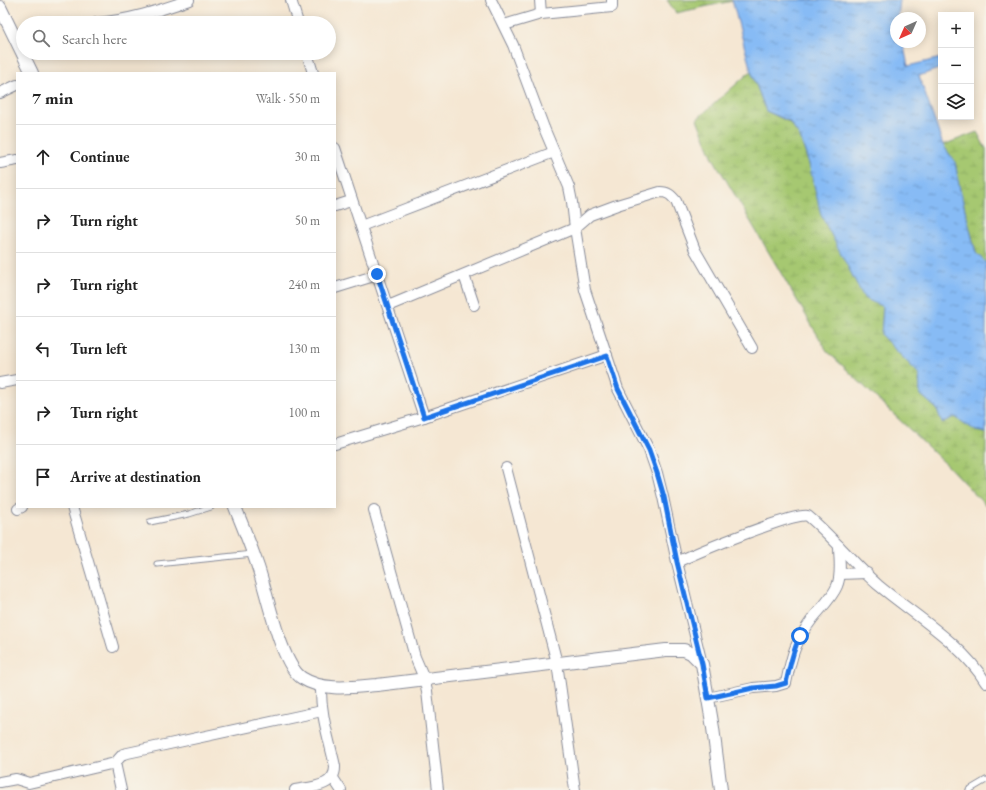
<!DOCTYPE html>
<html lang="en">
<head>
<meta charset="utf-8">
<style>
  body { margin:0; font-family:"EB Garamond",serif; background:#f2f2f2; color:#222 }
  .controls { position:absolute; right:12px; top:12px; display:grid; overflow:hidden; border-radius:0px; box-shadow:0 2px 10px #0003 }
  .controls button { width:36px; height:36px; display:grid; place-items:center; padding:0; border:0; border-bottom:1px solid #e0e0e0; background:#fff; color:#222; font:20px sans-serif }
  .compass { position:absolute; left:890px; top:12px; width:36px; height:36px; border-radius:50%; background:#fff; box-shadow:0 2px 10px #0003; rotate:225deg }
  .stop { position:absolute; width:12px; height:12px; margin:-9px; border:3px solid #1a73e8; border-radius:50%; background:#fff }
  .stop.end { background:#1a73e8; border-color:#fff; box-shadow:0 1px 4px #0008 }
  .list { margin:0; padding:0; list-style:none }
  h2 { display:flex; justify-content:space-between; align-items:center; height:52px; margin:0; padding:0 16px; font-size:17px }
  h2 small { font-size:13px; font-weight:400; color:#767676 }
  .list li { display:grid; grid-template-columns:26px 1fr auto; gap:12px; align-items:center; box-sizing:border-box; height:64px; padding:0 16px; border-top:1px solid #e0e0e0 }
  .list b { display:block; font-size:15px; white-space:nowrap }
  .list em { font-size:13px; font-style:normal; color:#767676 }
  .icon { flex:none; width:22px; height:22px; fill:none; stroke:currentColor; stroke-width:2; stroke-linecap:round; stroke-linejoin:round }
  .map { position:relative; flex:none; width:986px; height:790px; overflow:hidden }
  .search { position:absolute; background:#fff; box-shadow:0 2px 10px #0003; left:16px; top:16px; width:320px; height:44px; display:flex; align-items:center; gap:10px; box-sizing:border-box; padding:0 14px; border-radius:22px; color:#767676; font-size:15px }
  .panel { position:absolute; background:#fff; box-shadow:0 2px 10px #0003; left:16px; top:72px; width:320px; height:436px; border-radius:0px }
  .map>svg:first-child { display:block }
  .wetland { fill:url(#wetland-marsh); stroke:#607c68 }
  .water { fill:url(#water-ripples); stroke:#5175aa }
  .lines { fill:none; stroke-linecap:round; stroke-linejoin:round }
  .service-casing { stroke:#888b98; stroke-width:7 }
  .minor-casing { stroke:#888b98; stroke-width:12 }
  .tertiary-casing { stroke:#888b98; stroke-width:14 }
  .service { stroke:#fff; stroke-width:5 }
  .minor { stroke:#fff; stroke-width:10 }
  .tertiary { stroke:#fff; stroke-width:12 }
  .route { stroke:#1a73e8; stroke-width:5 }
</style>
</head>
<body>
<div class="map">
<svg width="986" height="790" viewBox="0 0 986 790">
  <defs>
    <pattern id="wetland-marsh" width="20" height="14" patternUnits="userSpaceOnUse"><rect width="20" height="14" fill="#a6c871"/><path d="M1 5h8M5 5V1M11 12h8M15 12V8" fill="none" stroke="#8eac64"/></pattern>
    <pattern id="water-ripples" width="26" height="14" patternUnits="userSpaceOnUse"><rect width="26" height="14" fill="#87bbf5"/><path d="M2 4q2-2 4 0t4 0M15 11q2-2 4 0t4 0" fill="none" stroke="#6e98ca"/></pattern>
  </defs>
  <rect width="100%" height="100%" fill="#f7f3e8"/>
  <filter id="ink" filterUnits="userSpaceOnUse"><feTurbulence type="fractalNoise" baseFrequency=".025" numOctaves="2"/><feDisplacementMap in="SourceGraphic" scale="8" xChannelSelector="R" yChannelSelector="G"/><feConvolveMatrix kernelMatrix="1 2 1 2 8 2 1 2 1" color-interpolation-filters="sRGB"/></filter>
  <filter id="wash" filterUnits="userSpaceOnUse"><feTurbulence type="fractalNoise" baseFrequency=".012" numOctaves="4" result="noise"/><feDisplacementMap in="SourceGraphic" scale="16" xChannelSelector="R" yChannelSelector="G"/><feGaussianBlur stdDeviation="0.9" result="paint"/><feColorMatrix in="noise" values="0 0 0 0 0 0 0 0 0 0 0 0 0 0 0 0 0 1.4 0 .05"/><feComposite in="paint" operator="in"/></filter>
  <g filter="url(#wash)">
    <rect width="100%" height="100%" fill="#f5e7d3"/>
    <g class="wetland">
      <polygon points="667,0 732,0 732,1 676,13"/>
      <polygon points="751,71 766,111 789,122 800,137 809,164 883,307 881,335 919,374 920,394 937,409 942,422 955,416 976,431 986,433 986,506 948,466 827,351 713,158 697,119"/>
      <polygon points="977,132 986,149 986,263 976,253 960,190 955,162 943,145"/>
    </g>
    <polygon class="water" points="732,0 900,0 898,18 896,18 896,42 903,42 908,66 941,58 941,68 919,76 943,145 955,162 960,190 976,253 986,263 986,433 976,431 955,417 942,423 937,409 920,394 919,374 881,335 883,307 864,298 821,215 809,164 800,137 789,121 766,111 751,71"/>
  </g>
  <g filter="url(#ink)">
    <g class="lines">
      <defs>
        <g id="service">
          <polyline points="150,522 189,514 211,507"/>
          <polyline points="157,564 253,554"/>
          <polyline points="969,790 986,780"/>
        </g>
        <g id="minor">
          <polyline points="291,0 298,23"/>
          <polyline points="491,0 513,45 544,128 569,187 572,202 575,228 585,290 618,389 649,450 657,473 663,497 677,562 702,664"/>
          <polyline points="540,0 541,14"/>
          <path d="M96,23C129,20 158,11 189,0"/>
          <polyline points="504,25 541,14 612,7 612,0"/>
          <polyline points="307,53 313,73"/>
          <polyline points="0,93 17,85"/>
          <polyline points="335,148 424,417"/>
          <polyline points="0,163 17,160"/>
          <polyline points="335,206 351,201"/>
          <polyline points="361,226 554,152"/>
          <polyline points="464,275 474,305"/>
          <polyline points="335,288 377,275"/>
          <path d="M388,306L575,228L590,215L617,205L660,192C668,192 671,195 676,201L695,250L752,348"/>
          <polyline points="0,383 17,380"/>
          <polyline points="335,444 424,417 607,355"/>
          <polyline points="506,468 557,663 575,790"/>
          <polyline points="72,507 113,647"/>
          <polyline points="18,509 22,507"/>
          <polyline points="374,510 415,657 424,678 427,691 438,790"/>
          <path d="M677,562C696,553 794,512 808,516C833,537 853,563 878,585C914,615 962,643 986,683"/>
          <polyline points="840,574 867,573"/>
          <path d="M708,698L753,688L776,686L786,683C792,654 795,642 813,618C821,608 832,598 837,586C842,574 839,558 839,546"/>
          <polyline points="115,763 121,790"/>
          <polyline points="333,778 341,790"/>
          <polyline points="0,782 16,779 29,783 115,763 123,754 322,711"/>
          <path d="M295,790C311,787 336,787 335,766C329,739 320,713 321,685"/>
        </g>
        <g id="tertiary">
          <polyline points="0,7 32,73"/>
          <path d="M235,507C243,527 251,546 258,567C267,593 281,665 302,678C324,692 353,687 377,685L666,650H684L691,653L702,664L713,728L721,790"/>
        </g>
      </defs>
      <use href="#service" class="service-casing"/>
      <use href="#minor" class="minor-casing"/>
      <use href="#tertiary" class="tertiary-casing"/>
      <use href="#service" class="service"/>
      <use href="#minor" class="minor"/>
      <use href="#tertiary" class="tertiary"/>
    </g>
  </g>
  <g class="lines" filter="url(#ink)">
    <path class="route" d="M377,274L424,417L607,356L618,389L649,450L657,473L664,497L677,562L702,664L708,698L753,688L776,686L786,683C790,666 792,652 800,636"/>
  </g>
</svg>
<div class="controls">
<button>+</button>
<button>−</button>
<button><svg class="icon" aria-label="layers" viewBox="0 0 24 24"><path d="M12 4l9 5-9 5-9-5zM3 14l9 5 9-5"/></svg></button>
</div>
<svg class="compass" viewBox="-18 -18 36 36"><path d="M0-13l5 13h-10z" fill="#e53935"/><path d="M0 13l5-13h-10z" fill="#767676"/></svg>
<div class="stop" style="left:800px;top:636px"></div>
<div class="stop end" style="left:377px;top:274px"></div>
<div class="search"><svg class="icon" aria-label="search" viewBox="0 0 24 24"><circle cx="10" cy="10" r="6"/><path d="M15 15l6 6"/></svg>Search here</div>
<section class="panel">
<h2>7 min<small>Walk · 550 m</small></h2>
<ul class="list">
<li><svg class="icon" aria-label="ahead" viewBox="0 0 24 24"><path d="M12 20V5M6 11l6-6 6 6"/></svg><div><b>Continue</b></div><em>30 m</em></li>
<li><svg class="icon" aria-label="right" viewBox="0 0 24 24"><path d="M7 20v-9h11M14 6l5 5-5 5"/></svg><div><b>Turn right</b></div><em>50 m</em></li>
<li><svg class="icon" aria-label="right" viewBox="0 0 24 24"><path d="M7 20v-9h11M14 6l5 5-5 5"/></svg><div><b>Turn right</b></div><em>240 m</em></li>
<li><svg class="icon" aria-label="left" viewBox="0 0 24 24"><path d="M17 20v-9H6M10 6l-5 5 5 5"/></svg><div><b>Turn left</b></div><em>130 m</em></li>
<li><svg class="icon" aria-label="right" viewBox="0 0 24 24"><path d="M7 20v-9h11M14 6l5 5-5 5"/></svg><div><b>Turn right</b></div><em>100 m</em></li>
<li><svg class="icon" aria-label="arrive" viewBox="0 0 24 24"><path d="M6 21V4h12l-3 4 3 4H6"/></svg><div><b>Arrive at destination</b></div></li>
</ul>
</section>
</div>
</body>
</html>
